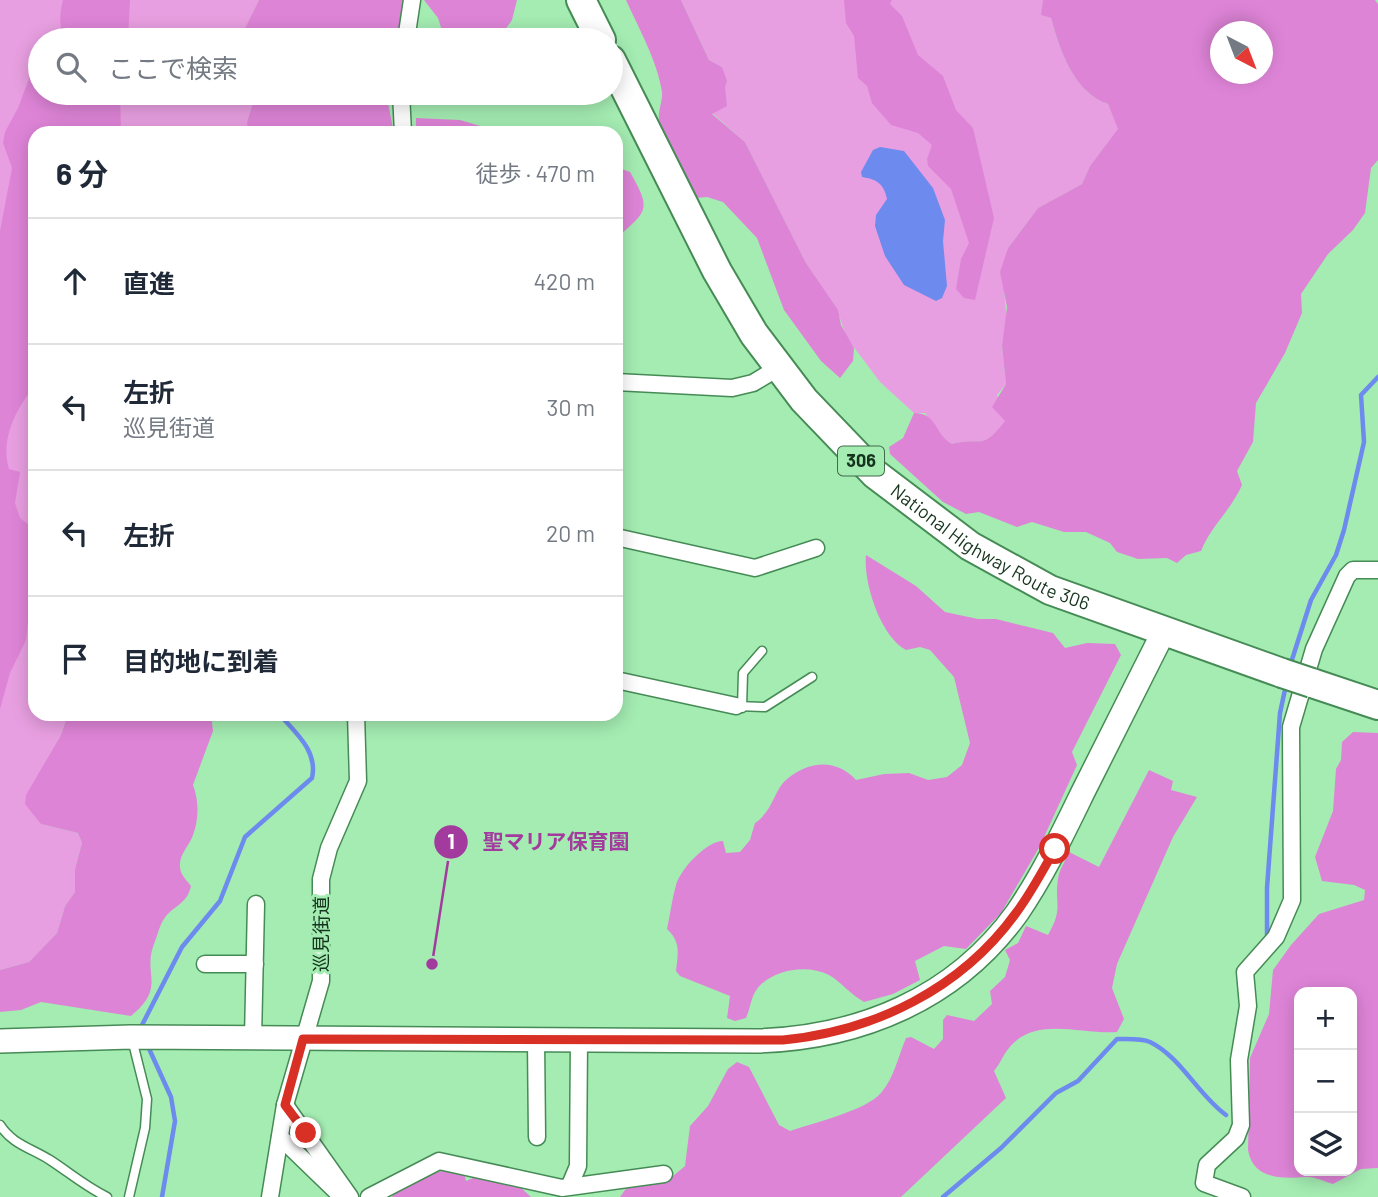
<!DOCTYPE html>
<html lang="ja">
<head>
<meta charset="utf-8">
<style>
  body { margin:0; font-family:Barlow,"Noto Sans JP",sans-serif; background:#f6f6f7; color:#1f2937 }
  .controls { position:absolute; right:21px; bottom:21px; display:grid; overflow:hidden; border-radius:14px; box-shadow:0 4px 18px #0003 }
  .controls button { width:63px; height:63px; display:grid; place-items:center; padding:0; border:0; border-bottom:2px solid #e0e1e3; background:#fff; color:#1f2937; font:35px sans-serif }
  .compass { position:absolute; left:1210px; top:21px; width:63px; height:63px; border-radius:50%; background:#fff; box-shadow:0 4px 18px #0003; rotate:138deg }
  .stop { position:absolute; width:21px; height:21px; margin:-16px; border:5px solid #d93025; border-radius:50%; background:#fff }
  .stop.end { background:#d93025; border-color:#fff; box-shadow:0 2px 7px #0008 }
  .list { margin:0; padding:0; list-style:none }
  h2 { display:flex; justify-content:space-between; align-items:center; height:91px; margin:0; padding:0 28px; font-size:30px }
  h2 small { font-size:23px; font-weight:400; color:#747a83 }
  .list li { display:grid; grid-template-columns:46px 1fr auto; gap:21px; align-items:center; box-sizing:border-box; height:126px; padding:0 28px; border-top:2px solid #e0e1e3 }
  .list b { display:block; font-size:26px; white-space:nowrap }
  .list p { margin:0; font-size:23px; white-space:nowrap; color:#747a83 }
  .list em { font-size:23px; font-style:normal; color:#747a83 }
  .icon { flex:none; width:38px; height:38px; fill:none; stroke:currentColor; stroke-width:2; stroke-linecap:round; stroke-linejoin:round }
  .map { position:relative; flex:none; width:1378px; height:1197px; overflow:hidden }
  .search { position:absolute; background:#fff; box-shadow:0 4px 18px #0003; left:28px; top:28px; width:595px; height:77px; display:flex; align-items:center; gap:18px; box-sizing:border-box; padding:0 24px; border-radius:38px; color:#747a83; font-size:26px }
  .panel { position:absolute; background:#fff; box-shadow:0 4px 18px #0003; left:28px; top:126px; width:595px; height:595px; border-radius:21px }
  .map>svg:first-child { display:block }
  .green { fill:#e89fe1 }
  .forest { fill:#de84d7; fill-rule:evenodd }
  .water { fill:#6d8aee }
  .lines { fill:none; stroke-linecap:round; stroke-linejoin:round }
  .stream { stroke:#6d8aee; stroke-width:4.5 }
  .lane-casing { stroke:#468b56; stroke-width:11 }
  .street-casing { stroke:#468b56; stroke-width:19 }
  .secondary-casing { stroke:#468b56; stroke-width:26 }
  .highway-casing { stroke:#468b56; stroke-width:32 }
  .lane { stroke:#fff; stroke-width:8 }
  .street { stroke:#fff; stroke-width:16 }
  .secondary { stroke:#fff; stroke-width:23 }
  .highway { stroke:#fff; stroke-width:28 }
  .highway-bridge-casing { stroke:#468b56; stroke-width:32; stroke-linecap:butt }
  .highway-bridge { stroke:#fff; stroke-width:28 }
  .route { stroke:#d93025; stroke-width:9 }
  .labels { text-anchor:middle; stroke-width:6; stroke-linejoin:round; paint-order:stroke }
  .shield { fill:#a4ecb2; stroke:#416b4a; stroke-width:2 }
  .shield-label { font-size:18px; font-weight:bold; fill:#16341d }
  .street-label { font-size:19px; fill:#16341d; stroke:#a4ecb2 }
  .leader { fill:none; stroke:#a33b9e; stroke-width:2.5 }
  .callout-dot { fill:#a33b9e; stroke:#a4ecb2; stroke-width:2.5 }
  .mark-label { font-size:21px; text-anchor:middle; font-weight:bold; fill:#fff }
  .callout-label { font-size:21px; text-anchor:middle; font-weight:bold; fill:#a33b9e; stroke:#a4ecb2; stroke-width:6; stroke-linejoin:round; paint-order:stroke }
</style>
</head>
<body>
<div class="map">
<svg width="1378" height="1197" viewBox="0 0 1378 1197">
  <rect width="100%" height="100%" fill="#a4ecb2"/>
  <g class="green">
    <polygon points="0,0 259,0 244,30 243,40 40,40 40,93 256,93 247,122 248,133 35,133 35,714 68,714 61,735 36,779 41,824 78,833 82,843 75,869 75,892 65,906 57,933 29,962 0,970"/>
    <path d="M681,0H1043L1042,15L1051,18C1060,50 1073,92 1108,104L1119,129L1090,166L1082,184L1038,208L1008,248L1004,290L1007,324L1002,346L1006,384L997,395L1006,421C981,452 983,436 952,444L943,439L925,413H914L880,382L847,338L837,310L806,263L745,142L712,113L724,87L722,67L709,60Z"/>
  </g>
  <g class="forest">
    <path d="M63,0H130L128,40H65C59,28 59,15 63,0Z"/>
    <polygon points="259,0 403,0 397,40 243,40 244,30"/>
    <polygon points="424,0 517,0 512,20 498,40 445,40 438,18"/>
    <path d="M626,0H681L709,60L722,67L727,81L725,87L727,106L712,114L745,142L806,263L838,310L841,325L854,348L853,361L840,378L821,361L784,310L757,238L723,202L707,197L696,198C684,177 663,141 659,119C658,110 663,100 662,92C657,60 639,29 626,0Z"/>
    <polygon points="844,0 892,0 890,4 902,16 918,55 943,76 956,110 973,128 994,218 975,300 964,298 956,289 961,259 969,243 951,189 928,166 927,159 932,145 918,133 891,125 872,103 867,86 858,78 854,36 846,23"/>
    <path d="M1043,0H1375L1378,4V160L1371,168L1365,213L1353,230L1328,254L1301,294L1302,313L1285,353L1256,403L1253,442L1237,471L1242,485C1231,510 1211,526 1201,551L1186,555L1177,563L1167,558L1138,559L1117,552L1110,543L1086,532H1064L1032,522L1017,527L979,512L966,514L943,502L890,454L889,447L903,438L914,413C938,413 934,434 952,444C983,436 981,452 1005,421L992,407L1006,384L1002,346L1007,307L1000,272L1008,248L1038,208L1082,184L1090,166L1118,129L1108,104C1073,92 1060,50 1051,18L1041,15ZM1220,32H1262V74H1220Z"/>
    <path d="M40,64V93H120L121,133H35V386C16,408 0,440 9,469L20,472L15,503L20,518L28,524L33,534L34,569L26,640L10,673L0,709V231L12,168L3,143L5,132L18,108L30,76Z"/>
    <polygon points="256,93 386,93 394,133 248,133 247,122"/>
    <polygon points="416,118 460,120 504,133 442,133 416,127"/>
    <path d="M616,167L630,172C653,212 646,211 616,239Z"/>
    <path d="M866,555L916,586L945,612L978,619H996L1053,633L1065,648L1087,643L1115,644L1121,655L1072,752L1077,765L1040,846L1001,913L966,949L944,946L915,961L920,980L893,994L864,1002C850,994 841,982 829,975C806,963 768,970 755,992C751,999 750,1009 746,1018L735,1021L727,1018L730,996L680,976L676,971C678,953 681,942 667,929C670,915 672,899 676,885C681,868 707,841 723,841L726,853L740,852L750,840L755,823C774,810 773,791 787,779C810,760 837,759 856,780L884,774L909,773L928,780L947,777L962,765L970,743L954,677L930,650L920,647L906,650C881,637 863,583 866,555Z"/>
    <path d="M68,714L211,715L213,731L193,785C199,801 199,819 193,835C189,847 176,857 181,872C183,877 188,882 191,886C187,905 173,905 164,919C160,924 157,937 154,944C142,974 167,987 131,1016L41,1002L21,1010L0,1012V970L29,962L57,933L65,906L75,892V869L82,843L78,833L41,824L25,804L26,795L61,735Z"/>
    <path d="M1353,732L1378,733V1168L1361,1169L1333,1184C1326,1182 1313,1176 1306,1177C1281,1179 1253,1179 1248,1150L1250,1058L1269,1014L1273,970L1291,945L1319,914L1364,900L1365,890L1354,885L1322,881L1315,857L1333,811L1336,769L1341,760L1342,742ZM1299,992H1352V1171H1299Z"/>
    <path d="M1149,770L1173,781L1171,790L1197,797L1173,837L1117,964L1112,988L1124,1019L1117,1032C1082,1035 1035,1015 1009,1048C1003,1055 1000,1064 994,1071L1006,1098L901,1197H620L627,1187L673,1176L685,1166L690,1126L708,1106L728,1069L737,1062L749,1067L779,1125L790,1131C813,1123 865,1111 881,1093C894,1078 898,1057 906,1038L911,1037L934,1049L943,1039V1020L947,1015L974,1021L992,1004L990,991L1005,977L1010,960L1005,950L1018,943L1026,926L1048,935C1064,907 1054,905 1058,879C1059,870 1066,860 1069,852L1099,867Z"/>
    <path d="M456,1169L464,1173L466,1181L480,1175L519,1186L531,1197H392C402,1179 437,1171 456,1169Z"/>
  </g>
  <path class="water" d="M880,147L904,151L933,188L945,220L943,241L947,286L942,298L936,301L904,285L885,256L875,226L876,215L887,199C884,184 877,179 862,177L861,172L873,150Z"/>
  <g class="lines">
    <g class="stream">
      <polyline points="1290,666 1311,600 1336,555 1344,530 1364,442 1361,395 1378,377"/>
      <polyline points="1267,935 1267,888 1280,713 1286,685"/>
      <path d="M143,1030L142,1025L182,947L220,901L245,837L312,778C318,751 296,733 279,714"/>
      <polyline points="146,1042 171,1097 175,1121 162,1197"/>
      <path d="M943,1197L1001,1148L1056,1093L1078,1081L1117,1039C1127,1039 1141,1038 1150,1042C1181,1057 1198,1095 1226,1115"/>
    </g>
    <defs>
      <g id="lane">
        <polyline points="736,706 765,707 812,677"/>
        <polyline points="742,708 743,673 762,651"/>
        <path d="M0,1125C12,1144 31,1148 50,1160C70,1173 86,1187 107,1197"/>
        <polyline points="129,1197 145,1128 147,1099 132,1039"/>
      </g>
      <g id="street">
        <polyline points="406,40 412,0"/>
        <polyline points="401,93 403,133"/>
        <polyline points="616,382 732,388 753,383 778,368"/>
        <polyline points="616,537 755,568 816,548"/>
        <polyline points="616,680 736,706"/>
        <polyline points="205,964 255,964"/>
        <polyline points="253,1038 256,904"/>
        <polyline points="536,1040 537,1137"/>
        <polyline points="285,1105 350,1197"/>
        <polyline points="280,1137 339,1194"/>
        <polyline points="570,1185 578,1166 579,1040"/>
        <polyline points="270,1197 285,1105 321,981 321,879 329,848 358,781 356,714"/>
        <polyline points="369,1197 439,1161 562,1188 664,1174"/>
        <polyline points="1242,1197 1204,1183 1207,1165 1236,1138 1241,1125 1239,1060 1248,1006 1245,972 1276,937 1292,900 1291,727 1314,649 1347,576 1353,570 1378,570"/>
      </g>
      <path id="secondary" d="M0,1041L131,1037L756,1041C860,1038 955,999 1017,913C1043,875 1063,833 1083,792C1110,739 1137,685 1164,631"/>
      <g id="highway">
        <polyline points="581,0 601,40"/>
        <path id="s1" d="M611,60L717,271L754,334L804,400L875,474L970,546L1050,590L1282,673"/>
        <polyline points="1312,683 1378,705"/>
      </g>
    </defs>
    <use href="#lane" class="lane-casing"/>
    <use href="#street" class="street-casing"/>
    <use href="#secondary" class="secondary-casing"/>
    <use href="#highway" class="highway-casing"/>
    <use href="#lane" class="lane"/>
    <use href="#street" class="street"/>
    <use href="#secondary" class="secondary"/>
    <use href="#highway" class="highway"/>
    <defs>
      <polyline id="highway-bridge" points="1282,673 1312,683"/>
    </defs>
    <use href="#highway-bridge" class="highway-bridge-casing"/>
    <use href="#highway-bridge" class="highway-bridge"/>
  </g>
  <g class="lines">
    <path class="route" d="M306,1133L285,1105L303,1039L783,1040C875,1031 961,989 1016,913C1031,893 1043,870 1055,849"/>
  </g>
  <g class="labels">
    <rect class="shield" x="838" y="446.5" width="46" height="29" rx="5"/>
    <g class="shield-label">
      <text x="861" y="467">306</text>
    </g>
    <g class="street-label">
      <text dy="7" stroke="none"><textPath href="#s1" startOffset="632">National Highway Route 306</textPath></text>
      <text transform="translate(321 934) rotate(-90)" y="7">巡見街道</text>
    </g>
  </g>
  <path class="leader" d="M432 964L451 842"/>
  <g class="callout-dot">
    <circle cx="432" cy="964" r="7"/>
    <circle cx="451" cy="842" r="18"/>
  </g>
  <g class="mark-label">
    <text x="451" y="849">1</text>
  </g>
  <g class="callout-label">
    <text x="556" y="849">聖マリア保育園</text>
  </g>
</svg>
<div class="controls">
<button>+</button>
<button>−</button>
<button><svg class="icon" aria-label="layers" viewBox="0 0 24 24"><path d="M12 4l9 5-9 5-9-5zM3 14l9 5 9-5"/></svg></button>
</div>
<svg class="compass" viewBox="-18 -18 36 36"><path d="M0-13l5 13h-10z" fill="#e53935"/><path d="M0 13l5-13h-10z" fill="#747a83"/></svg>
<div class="stop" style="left:1055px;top:849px"></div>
<div class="stop end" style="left:306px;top:1133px"></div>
<div class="search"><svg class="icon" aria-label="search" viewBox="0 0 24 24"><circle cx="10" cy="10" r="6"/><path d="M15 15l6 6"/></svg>ここで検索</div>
<section class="panel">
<h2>6 分<small>徒歩 · 470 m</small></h2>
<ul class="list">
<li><svg class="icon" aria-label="ahead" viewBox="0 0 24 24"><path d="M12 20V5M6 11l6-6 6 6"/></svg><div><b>直進</b></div><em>420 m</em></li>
<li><svg class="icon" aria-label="left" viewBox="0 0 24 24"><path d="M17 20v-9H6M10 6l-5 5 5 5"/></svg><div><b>左折</b><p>巡見街道</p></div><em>30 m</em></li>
<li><svg class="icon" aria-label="left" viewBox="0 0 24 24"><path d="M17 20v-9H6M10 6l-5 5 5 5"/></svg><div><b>左折</b></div><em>20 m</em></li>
<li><svg class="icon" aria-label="arrive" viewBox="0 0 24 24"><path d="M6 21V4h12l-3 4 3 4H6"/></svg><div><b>目的地に到着</b></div></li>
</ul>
</section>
</div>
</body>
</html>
